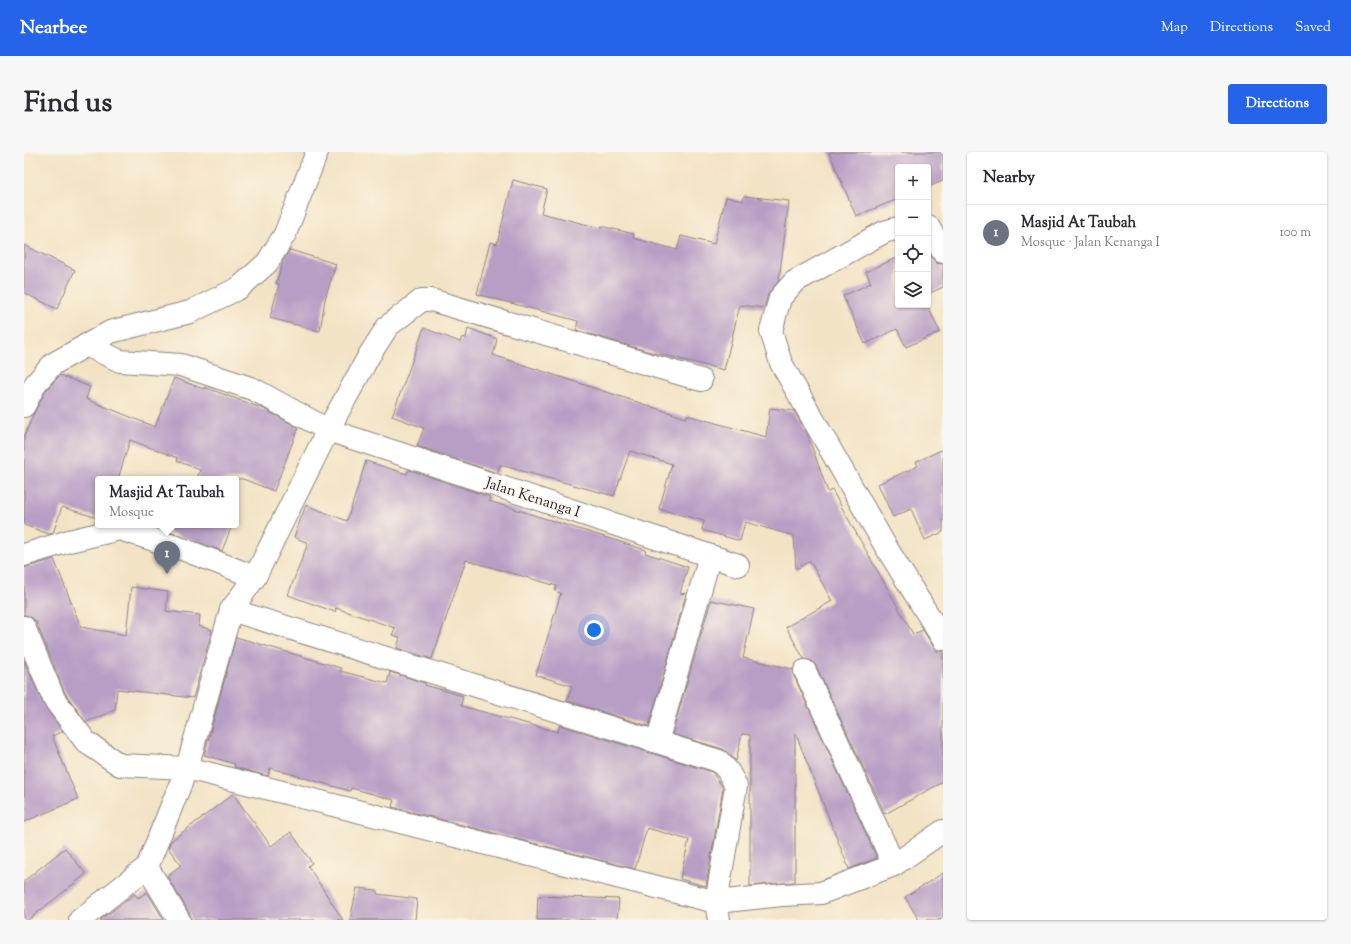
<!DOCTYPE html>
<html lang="en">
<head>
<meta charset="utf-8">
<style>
  body { margin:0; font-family:"Sorts Mill Goudy",serif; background:#f7f7f7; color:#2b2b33 }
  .controls { position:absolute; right:12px; top:12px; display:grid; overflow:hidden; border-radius:4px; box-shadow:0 1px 3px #0004 }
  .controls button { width:36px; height:36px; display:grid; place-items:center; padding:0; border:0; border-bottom:1px solid #e1e1e2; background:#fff; color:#2b2b33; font:20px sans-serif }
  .you { position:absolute; left:570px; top:478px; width:14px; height:14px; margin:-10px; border:3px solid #fff; border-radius:50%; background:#1a73e8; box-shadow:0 0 0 6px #1a73e833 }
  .badge { display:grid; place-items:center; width:26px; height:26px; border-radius:50%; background:#2563eb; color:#fff; font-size:13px; font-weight:700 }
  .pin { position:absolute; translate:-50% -33px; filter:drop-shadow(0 1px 2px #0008) }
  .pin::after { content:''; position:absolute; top:21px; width:14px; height:12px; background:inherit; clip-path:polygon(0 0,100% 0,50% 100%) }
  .popup { position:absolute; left:71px; top:324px; width:144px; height:52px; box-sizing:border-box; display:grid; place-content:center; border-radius:4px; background:#fff; filter:drop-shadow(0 1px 3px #0005); font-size:13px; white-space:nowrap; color:#7c7c81 }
  .popup b { font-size:15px; color:#2b2b33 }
  .popup::after { content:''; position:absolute; left:50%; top:100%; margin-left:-8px; border:8px solid transparent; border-top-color:#fff }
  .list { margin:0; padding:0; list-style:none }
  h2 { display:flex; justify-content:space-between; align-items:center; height:52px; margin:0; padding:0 16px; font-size:17px }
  h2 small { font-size:13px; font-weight:400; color:#7c7c81 }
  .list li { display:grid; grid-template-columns:26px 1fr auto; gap:12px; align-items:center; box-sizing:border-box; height:56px; padding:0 16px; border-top:1px solid #e1e1e2 }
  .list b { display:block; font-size:15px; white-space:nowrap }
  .list p { margin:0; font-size:13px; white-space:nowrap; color:#7c7c81 }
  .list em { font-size:13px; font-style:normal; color:#7c7c81 }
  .icon { flex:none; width:22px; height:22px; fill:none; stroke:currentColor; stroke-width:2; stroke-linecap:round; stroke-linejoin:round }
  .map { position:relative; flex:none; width:919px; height:768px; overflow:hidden; border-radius:4px }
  header { display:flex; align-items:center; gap:24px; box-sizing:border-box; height:56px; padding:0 20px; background:#2563eb; color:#fff }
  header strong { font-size:19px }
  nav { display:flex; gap:22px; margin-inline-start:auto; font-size:14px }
  .intro { display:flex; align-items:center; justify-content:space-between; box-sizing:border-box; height:96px; padding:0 24px }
  h1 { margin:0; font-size:28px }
  .button { padding:10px 18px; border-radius:4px; background:#2563eb; color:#fff; font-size:14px; font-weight:700 }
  main { display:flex; gap:24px; padding:0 24px }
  aside { flex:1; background:#fff; border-radius:4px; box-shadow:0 1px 3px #0004 }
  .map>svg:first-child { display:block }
  .building { fill:#b79ec5 }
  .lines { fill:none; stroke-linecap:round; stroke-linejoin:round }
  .minor-casing { stroke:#8a8280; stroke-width:24 }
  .minor { stroke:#fff; stroke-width:22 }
  .labels { text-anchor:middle; stroke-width:3.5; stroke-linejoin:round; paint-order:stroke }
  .street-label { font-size:15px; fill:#22223b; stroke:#fcf5e5 }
</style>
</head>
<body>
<header>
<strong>Nearbee</strong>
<nav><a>Map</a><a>Directions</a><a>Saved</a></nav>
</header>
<div class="intro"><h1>Find us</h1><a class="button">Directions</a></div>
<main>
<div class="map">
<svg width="919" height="768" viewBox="0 0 919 768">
  <rect width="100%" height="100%" fill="#fcf5e5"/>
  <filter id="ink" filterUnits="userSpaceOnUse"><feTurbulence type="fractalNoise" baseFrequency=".025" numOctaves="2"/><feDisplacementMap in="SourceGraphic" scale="8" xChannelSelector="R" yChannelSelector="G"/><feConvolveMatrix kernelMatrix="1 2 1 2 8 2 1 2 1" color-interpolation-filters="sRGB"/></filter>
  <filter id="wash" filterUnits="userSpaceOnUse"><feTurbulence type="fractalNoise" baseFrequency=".012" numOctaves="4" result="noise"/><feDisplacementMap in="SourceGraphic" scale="16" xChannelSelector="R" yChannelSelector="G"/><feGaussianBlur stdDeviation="0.9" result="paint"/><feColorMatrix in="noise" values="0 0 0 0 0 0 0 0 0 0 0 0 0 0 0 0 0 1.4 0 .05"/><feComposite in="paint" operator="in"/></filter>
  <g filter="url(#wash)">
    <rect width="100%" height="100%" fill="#f2e3c5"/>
    <g id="blocks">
      <g class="building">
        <polygon points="805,0 919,0 919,29 904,35 904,15 874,15 874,47 832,64"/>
        <polygon points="489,28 523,37 517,61 576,76 577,74 610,82 609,86 653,98 657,84 690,92 702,45 719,49 720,44 765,49 755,128 744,142 740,156 716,153 700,218 623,199 552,178 554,169 453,142 466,90 473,92"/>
        <polygon points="0,93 51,118 33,157 0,141"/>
        <polygon points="266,98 312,112 301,147 296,179 246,166 255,132 252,131 259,109"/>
        <polygon points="904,99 912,111 919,112 919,135 904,142"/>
        <polygon points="874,105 874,153 903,153 916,180 882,195 873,177 841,192 819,144 847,131 842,120"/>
        <polygon points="400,176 436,190 438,185 442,186 444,176 473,187 469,203 662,266 663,263 742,285 746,256 770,259 783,281 804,340 808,338 889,482 899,478 912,499 919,499 919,630 861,662 792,514 788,509 780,507 762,475 808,449 786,409 772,417 770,384 721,370 716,389 678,378 680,369 635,357 648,312 606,299 590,344 476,313 473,321 393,294 400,276 368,264"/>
        <polygon points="36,223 66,235 62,247 131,275 150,226 180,237 180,235 240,257 274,276 250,339 219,327 173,327 176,318 153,309 154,306 106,288 94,327 74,327 74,366 38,355 29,381 25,382 0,373 0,285 9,263 22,238"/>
        <polygon points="919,297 919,380 901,388 887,357 869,365 854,332 894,314 892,310"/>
        <polygon points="342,309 383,322 385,318 466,345 465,349 622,398 621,401 664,415 656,441 662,442 625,574 543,549 548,534 512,523 537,441 531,439 533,434 442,408 408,507 373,496 376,485 368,483 371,476 312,456 311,460 264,443 284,391 270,385 282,353 323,369"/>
        <polygon points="125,373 208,373 198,399"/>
        <polygon points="30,407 57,475 102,483 107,435 144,440 142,459 176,463 175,474 188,478 169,546 93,537 91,558 62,570 41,541 12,470 7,465 0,463 0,416"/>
        <polygon points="687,448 730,457 719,506 769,517 770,524 853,706 825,717 771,580 771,730 726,734 726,583 718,582 712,609 699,597 648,582"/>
        <polygon points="212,485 317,516 316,519 363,531 366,520 401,531 401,533 439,544 437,554 534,580 536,573 688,620 699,636 682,734 656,727 665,688 623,676 611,717 368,655 370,648 327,636 326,639 246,616 244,624 210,615 211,612 180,603"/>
        <polygon points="0,508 19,552 39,579 28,584 54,647 0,670"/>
        <polygon points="209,642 247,694 267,680 288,711 284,714 319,768 167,768 166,762 143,724 157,713 144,696 147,689"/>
        <polygon points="41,696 62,722 4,768 0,768 0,729"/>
        <polygon points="919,721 919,768 895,768 881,745"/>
        <polygon points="333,736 353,738 353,742 393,747 391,768 326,768"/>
        <polygon points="123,740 140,768 76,768 111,742 114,746"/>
        <polygon points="514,744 595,747 593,768 513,768"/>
      </g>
    </g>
  </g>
  <g filter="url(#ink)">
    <use href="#blocks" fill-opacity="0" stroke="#8a8280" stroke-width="1"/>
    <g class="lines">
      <defs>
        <g id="minor">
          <polyline points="904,74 919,100"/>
          <polyline points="874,76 860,80 770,130 756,146 747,179 757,211 862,395 919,487"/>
          <polyline points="62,193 96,209 157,213 229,237 304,278 714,413"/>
          <polyline points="677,228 407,148 398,148 364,174 346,202 304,278 231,425 207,458 163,616 692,750 758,743 797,741 870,713 919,679"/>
          <polyline points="0,254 12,231 29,212 86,180 166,160 215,136 243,111 261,82 293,0"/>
          <polyline points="0,403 45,389 96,377 161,398 231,425"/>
          <polyline points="207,458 695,609 704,619 712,634 692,750 695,768"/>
          <polyline points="0,475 30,547 62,590 96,613 163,616 123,715 56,768"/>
          <polyline points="781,519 870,713"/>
          <polyline points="633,590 686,404"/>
          <polyline points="123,715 155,768"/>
        </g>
      </defs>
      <use href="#minor" class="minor-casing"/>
      <use href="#minor" class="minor"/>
    </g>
  </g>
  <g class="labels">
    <g class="street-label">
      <text transform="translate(509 345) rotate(18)" y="5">Jalan Kenanga I</text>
    </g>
  </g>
</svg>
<div class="controls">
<button>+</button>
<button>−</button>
<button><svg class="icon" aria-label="locate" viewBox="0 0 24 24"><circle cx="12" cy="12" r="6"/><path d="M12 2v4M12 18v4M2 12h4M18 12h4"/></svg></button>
<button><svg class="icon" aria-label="layers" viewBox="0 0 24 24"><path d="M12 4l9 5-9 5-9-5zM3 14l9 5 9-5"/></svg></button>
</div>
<div class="you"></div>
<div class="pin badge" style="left:143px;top:422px;background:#6b7280">1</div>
<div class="popup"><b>Masjid At Taubah</b>Mosque</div>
</div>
<aside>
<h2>Nearby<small></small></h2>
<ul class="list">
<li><span class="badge" style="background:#6b7280">1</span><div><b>Masjid At Taubah</b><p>Mosque · Jalan Kenanga I</p></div><em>100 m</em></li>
</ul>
</aside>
</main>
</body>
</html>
